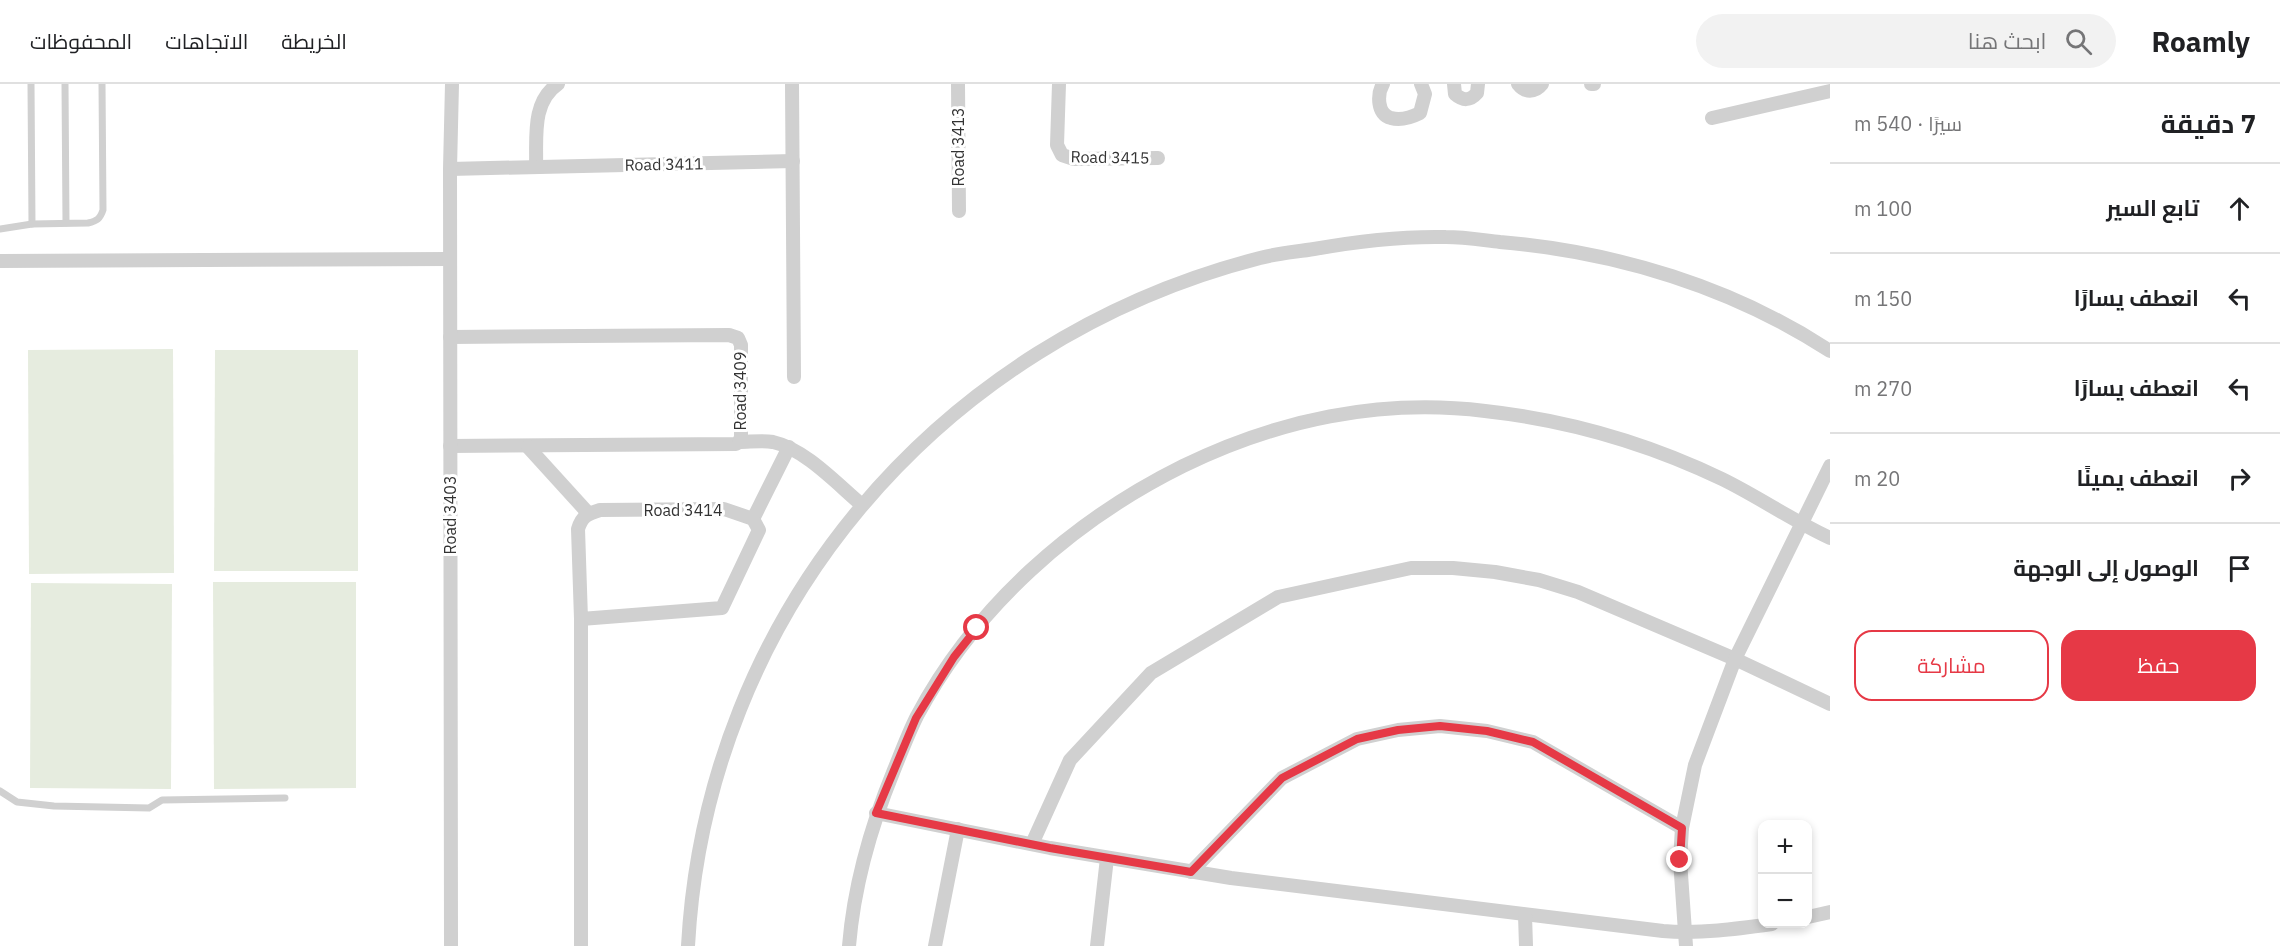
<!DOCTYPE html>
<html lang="ar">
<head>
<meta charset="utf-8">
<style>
  body { margin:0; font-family:"IBM Plex Sans",Cairo,sans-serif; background:#f2f2f2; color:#202124; direction:rtl }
  .controls { position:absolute; right:18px; bottom:18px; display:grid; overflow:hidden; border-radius:12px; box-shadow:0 3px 9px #0003 }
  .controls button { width:54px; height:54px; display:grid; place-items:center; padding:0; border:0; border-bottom:2px solid #e0e0e0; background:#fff; color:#202124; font:30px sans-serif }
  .stop { position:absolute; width:18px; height:18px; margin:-14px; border:4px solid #e63946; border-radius:50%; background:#fff }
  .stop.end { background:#e63946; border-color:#fff; box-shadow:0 2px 6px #0008 }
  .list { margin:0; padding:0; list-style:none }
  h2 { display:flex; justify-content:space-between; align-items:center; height:78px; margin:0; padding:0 24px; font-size:26px }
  h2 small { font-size:20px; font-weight:400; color:#757577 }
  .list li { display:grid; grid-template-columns:39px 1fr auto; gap:18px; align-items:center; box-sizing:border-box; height:90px; padding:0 24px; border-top:2px solid #e0e0e0 }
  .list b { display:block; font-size:22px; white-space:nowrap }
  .list em { font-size:20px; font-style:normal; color:#757577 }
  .actions { display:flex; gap:12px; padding:18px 24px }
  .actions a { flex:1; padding:14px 0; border:2px solid #e63946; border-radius:18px; text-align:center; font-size:21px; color:#e63946 }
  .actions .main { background:#e63946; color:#fff }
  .icon { flex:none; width:33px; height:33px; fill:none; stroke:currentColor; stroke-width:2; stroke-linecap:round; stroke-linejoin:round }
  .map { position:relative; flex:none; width:1830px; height:862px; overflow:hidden; direction:ltr }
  header { display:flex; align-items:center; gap:36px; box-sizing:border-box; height:84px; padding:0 30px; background:#fff; border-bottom:2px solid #e0e0e0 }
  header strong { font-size:28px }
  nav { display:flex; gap:33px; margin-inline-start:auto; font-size:21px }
  .search { width:420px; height:54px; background:#f2f2f2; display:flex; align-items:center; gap:15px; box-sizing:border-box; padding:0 21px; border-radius:33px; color:#757577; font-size:22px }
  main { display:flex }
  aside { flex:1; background:#fff }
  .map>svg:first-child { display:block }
  .green { fill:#e6ecdf }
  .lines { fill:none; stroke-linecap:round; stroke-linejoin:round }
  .lane { stroke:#d0d0d0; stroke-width:7 }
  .street { stroke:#d0d0d0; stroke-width:14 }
  .route { stroke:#e63946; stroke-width:8 }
  .labels { text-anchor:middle; stroke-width:6; stroke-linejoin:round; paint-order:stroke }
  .street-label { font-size:16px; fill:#333; stroke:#fff }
</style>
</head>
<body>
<header>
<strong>Roamly</strong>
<div class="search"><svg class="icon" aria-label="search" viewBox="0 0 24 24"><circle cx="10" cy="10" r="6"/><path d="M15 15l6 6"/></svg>ابحث هنا</div>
<nav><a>الخريطة</a><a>الاتجاهات</a><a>المحفوظات</a></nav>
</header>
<main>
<aside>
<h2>7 دقيقة<small>سيرًا · 540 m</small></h2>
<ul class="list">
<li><svg class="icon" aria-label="ahead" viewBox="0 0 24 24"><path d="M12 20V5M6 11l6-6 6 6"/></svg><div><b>تابع السير</b></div><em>100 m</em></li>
<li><svg class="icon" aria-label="left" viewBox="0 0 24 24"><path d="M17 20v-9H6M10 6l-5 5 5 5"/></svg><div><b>انعطف يسارًا</b></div><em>150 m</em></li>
<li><svg class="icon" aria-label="left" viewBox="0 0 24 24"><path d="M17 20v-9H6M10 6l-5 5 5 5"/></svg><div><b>انعطف يسارًا</b></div><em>270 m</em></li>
<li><svg class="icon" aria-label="right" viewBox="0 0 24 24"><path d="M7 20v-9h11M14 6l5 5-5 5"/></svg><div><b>انعطف يمينًا</b></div><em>20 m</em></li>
<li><svg class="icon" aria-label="arrive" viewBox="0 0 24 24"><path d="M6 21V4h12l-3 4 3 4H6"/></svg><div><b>الوصول إلى الوجهة</b></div></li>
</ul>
<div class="actions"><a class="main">حفظ</a><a>مشاركة</a></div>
</aside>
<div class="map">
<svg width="1830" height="862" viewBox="0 0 1830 862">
  <rect width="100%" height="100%" fill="#fff"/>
  <g class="green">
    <polygon points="173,265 174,489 29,490 28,266"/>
    <polygon points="215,266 358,266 358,487 214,487"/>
    <polygon points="213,498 356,498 356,704 214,705"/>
    <polygon points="31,499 172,500 171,705 30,704"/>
  </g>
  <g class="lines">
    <g class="lane">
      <polyline points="31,0 32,140"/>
      <polyline points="65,0 66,139"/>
      <path d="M0,145L32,140L88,139C97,137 100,135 103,126L102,0"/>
      <polyline points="0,707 17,718 54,722 149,724 162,716 285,714"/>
    </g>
    <g class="street">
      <polyline points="792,0 794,293"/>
      <polyline points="958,0 959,127"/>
      <polyline points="1059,0 1057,61 1062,71 1074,75 1158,74"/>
      <path d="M1383,0C1377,10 1377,31 1391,34C1401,37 1412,33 1420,29L1425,10L1421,0"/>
      <path d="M1454,0L1455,10C1463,17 1470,17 1477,9L1478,0"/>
      <path d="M1518,0C1525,9 1535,9 1542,0"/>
      <polyline points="1591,0 1594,0"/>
      <polyline points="1712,34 1830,7"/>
      <path d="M536,83C537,55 531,18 558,0"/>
      <polyline points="450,85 793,77"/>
      <polyline points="0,177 450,175"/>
      <polyline points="450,253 729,251 738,254 741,261 741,353 739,358 736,360 450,362"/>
      <path d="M739,358C750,358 762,356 773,358C805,365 837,400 862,421"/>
      <polyline points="528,363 588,429"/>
      <polyline points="753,435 789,363"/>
      <path d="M876,729L1050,764L1231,794L1663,847C1700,850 1736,845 1772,840"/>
      <polyline points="1032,760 1070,676 1151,589 1278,513 1411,484 1453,484 1495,488 1539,496 1578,508 1735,575 1830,620"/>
      <polyline points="1191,788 1282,694 1357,655 1398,646 1440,642 1487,647 1533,658 1682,744"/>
      <polyline points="1525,831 1526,862"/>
      <polyline points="1808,833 1830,828"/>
      <polyline points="451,862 450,85 452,0"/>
      <path d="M581,862V535L578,445C582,432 587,430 600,426L724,425L753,435L759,446L722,524L581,535"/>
      <path d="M688,862C706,529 939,256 1260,174C1278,169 1296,168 1314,165C1358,157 1402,152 1446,153C1464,153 1482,156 1500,158C1617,168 1732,203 1830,267"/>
      <path d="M849,862C854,801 871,742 894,686C901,669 908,650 917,632C975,523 1072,437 1183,382C1277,336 1380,314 1485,327C1567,336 1647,359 1722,395C1759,413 1793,437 1830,454"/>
      <polyline points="935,862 958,745"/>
      <polyline points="1097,862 1107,774"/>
      <polyline points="1686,862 1680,776 1682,744 1695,681 1735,575 1830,382"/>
    </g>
  </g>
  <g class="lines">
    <polyline class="route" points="977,544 954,573 916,634 876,729 1050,764 1191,788 1282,694 1357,655 1398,646 1440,642 1487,647 1533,658 1682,744 1680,776"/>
  </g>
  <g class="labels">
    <g class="street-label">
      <text transform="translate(958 63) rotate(-90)" y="6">Road 3413</text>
      <text transform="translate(1110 73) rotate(1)" y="6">Road 3415</text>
      <text transform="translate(664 80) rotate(-1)" y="6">Road 3411</text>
      <text transform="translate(740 307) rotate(-90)" y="6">Road 3409</text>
      <text x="683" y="432">Road 3414</text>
      <text transform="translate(450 431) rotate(-90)" y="6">Road 3403</text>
    </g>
  </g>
</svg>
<div class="controls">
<button>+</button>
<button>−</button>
</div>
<div class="stop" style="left:977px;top:544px"></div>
<div class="stop end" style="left:1680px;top:776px"></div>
</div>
</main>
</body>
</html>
